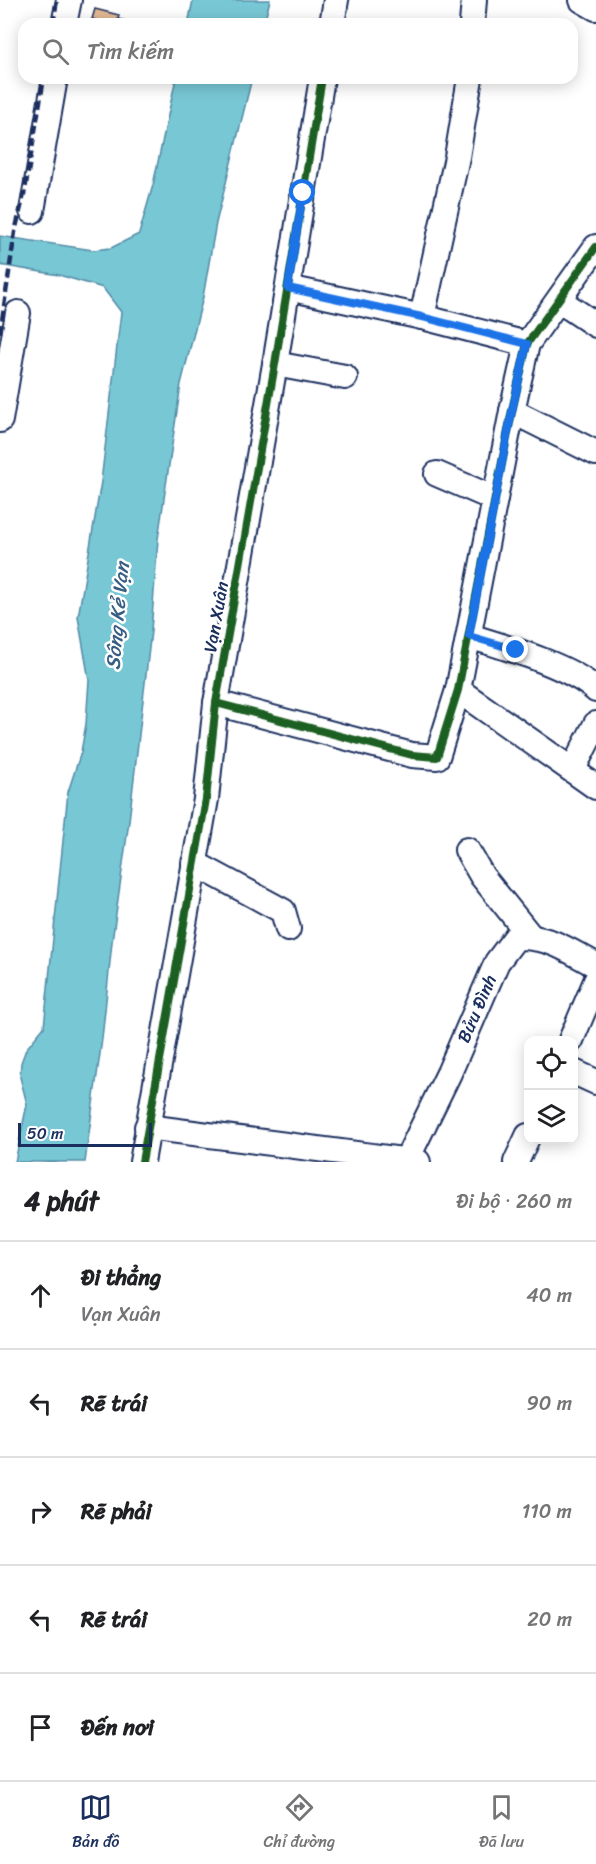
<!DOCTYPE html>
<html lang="vi">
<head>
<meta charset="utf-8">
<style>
  body { margin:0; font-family:Sriracha,sans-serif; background:#f6f6f6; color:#202124 }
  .controls { position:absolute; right:18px; bottom:18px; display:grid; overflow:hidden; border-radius:12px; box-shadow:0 3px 15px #0003 }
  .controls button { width:54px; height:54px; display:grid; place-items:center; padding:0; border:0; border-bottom:2px solid #e0e0e0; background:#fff; color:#202124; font:30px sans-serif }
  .scale { position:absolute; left:18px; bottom:15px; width:134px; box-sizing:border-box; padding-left:6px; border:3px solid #1b2f5e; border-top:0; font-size:16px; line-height:21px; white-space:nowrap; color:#1b2f5e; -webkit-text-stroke:4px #fff; paint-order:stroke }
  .stop { position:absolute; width:18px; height:18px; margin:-14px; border:4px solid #1a73e8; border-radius:50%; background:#fff }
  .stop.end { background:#1a73e8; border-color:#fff; box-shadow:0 2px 6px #0008 }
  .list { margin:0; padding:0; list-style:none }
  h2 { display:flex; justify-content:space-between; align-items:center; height:78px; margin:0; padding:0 24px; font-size:26px }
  h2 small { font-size:20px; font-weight:400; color:#757577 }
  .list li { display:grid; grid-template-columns:39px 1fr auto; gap:18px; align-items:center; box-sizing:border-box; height:108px; padding:0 24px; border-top:2px solid #e0e0e0 }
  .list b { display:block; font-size:22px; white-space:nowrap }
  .list p { margin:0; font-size:20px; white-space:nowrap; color:#757577 }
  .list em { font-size:20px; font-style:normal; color:#757577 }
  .icon { flex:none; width:33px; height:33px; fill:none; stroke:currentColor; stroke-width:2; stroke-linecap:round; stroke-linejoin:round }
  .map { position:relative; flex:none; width:596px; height:1162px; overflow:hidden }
  .search { position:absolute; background:#fff; box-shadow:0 3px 15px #0003; left:18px; right:18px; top:18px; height:66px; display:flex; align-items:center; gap:15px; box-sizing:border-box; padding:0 21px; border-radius:18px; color:#757577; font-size:22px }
  .sheet { height:618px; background:#fff }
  nav { display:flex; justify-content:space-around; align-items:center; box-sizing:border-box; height:84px; border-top:2px solid #e0e0e0; background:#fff; font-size:16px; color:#757577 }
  nav a { display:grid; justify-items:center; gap:3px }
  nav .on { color:#1b2f5e }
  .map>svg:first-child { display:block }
  .water { fill:#78c7d5; stroke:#538aa5; stroke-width:1.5 }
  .building { fill:#e2b993; stroke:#1b2f5e; stroke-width:1.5 }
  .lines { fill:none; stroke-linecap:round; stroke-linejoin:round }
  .minor-casing { stroke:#1b2f5e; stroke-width:28 }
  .minor { stroke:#fff; stroke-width:24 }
  .rail { stroke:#1b2f5e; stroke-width:4.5; stroke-dasharray:9 4.5; stroke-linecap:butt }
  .cycleway-casing { stroke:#fff; stroke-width:11 }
  .cycleway { stroke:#1b5e20; stroke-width:8 }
  .route { stroke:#1a73e8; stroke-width:8 }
  .labels { text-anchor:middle; stroke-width:5; stroke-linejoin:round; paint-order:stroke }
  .street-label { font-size:18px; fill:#1b2f5e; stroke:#fff }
  .water-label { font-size:20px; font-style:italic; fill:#375d82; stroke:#fff }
</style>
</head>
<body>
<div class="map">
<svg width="596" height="1162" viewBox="0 0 596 1162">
  <rect width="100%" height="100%" fill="#fff"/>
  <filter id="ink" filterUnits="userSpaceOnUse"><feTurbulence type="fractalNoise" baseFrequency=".0167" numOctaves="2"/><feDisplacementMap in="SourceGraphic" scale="12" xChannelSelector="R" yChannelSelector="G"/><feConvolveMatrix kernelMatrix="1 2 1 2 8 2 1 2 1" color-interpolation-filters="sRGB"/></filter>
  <g filter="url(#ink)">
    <g class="water">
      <polygon points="193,0 270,0 264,24 188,24"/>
      <polygon points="176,78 252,78 216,223 203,297 181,384 158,539 151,631 129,821 112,942 102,1039 85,1162 15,1162 27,1104 20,1077 21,1063 26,1049 44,1027 68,792 81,752 86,724 89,680 78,617 101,482 121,312 103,288 59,275 0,265 0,236 93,250 111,248 139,234 153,185"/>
    </g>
    <polygon class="building" points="95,9 119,15 118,19 138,24 102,24 103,22 92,19"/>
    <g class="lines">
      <defs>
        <g id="minor">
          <polyline points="582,0 596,8"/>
          <polyline points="64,24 69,0"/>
          <polyline points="332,24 336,0"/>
          <polyline points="472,24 474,0"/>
          <polyline points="32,211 55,78"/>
          <polyline points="288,288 422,317 527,344"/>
          <polyline points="560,301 596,325"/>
          <polyline points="422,317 457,157 470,78"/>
          <polyline points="275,364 345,377"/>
          <polyline points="512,411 596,453"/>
          <polyline points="0,420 18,313"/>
          <polyline points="437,474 495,499"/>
          <path d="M469,636C504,647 569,665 596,690"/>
          <polyline points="458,690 596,787"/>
          <polyline points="216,703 412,755 437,757 458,690 512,411 527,344 596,247"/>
          <polyline points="573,769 596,724"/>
          <polyline points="467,850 482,876 531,937"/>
          <polyline points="194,863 283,911 288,929"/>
          <polyline points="571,1040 596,981"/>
          <polyline points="574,1072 596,1082"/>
          <polyline points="147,1127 418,1162"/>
          <path id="s1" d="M406,1161L449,1073L497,962L516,937C550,936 567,950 596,965"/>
          <polyline points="142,1162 206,799 216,703 275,364 322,78"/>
          <polyline points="516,1162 528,1136"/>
        </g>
      </defs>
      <use href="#minor" class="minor-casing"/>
      <use href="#minor" class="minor"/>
      <g class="rail">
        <polyline points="53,24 57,0"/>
        <polyline points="0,333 15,232 25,190 44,78"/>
      </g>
      <defs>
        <g id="cycleway">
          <polyline points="216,703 412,755 437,757 458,690 512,411 527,344 596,247"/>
          <polyline points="142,1162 206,799 216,703 275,364 322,78"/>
        </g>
      </defs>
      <use href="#cycleway" class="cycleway-casing"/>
      <use href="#cycleway" class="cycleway"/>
    </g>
  </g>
  <g class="lines" filter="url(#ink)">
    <polyline class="route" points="303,193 288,288 422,317 527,344 512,411 469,636 516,650"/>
  </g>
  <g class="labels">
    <g class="street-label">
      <text transform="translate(216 617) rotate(-80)" y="6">Vạn Xuân</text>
      <text dy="6" stroke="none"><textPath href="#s1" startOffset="168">Bửu Đình</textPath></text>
    </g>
    <g class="water-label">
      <text transform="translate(117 616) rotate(-85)" y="7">Sông Kẻ Vạn</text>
    </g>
  </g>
</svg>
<div class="controls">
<button><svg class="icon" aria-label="locate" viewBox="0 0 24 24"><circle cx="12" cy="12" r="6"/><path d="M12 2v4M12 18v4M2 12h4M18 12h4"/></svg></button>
<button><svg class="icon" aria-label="layers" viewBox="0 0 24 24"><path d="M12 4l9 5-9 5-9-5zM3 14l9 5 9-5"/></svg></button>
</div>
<div class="scale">50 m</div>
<div class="stop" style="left:303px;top:193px"></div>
<div class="stop end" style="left:516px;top:650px"></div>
<div class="search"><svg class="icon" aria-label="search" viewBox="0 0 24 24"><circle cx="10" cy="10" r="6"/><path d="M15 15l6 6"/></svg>Tìm kiếm</div>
</div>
<section class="sheet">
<h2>4 phút<small>Đi bộ · 260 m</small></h2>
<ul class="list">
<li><svg class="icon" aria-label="ahead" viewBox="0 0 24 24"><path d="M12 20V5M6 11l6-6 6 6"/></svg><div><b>Đi thẳng</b><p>Vạn Xuân</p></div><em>40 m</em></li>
<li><svg class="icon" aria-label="left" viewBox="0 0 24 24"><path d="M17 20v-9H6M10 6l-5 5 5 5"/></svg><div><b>Rẽ trái</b></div><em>90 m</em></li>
<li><svg class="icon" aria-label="right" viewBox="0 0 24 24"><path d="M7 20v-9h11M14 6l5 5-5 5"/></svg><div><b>Rẽ phải</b></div><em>110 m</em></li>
<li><svg class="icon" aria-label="left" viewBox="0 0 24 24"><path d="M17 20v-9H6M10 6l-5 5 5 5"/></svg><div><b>Rẽ trái</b></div><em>20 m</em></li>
<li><svg class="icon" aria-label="arrive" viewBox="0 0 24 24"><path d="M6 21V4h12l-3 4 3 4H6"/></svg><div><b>Đến nơi</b></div></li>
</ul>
</section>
<nav>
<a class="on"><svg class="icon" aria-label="map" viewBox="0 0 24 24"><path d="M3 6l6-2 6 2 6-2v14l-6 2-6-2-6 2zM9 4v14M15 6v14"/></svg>Bản đồ</a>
<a><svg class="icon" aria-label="directions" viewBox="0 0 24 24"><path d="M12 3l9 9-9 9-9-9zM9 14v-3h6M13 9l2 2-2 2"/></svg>Chỉ đường</a>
<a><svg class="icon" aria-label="saved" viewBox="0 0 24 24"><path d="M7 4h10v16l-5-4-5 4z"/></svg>Đã lưu</a>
</nav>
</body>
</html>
